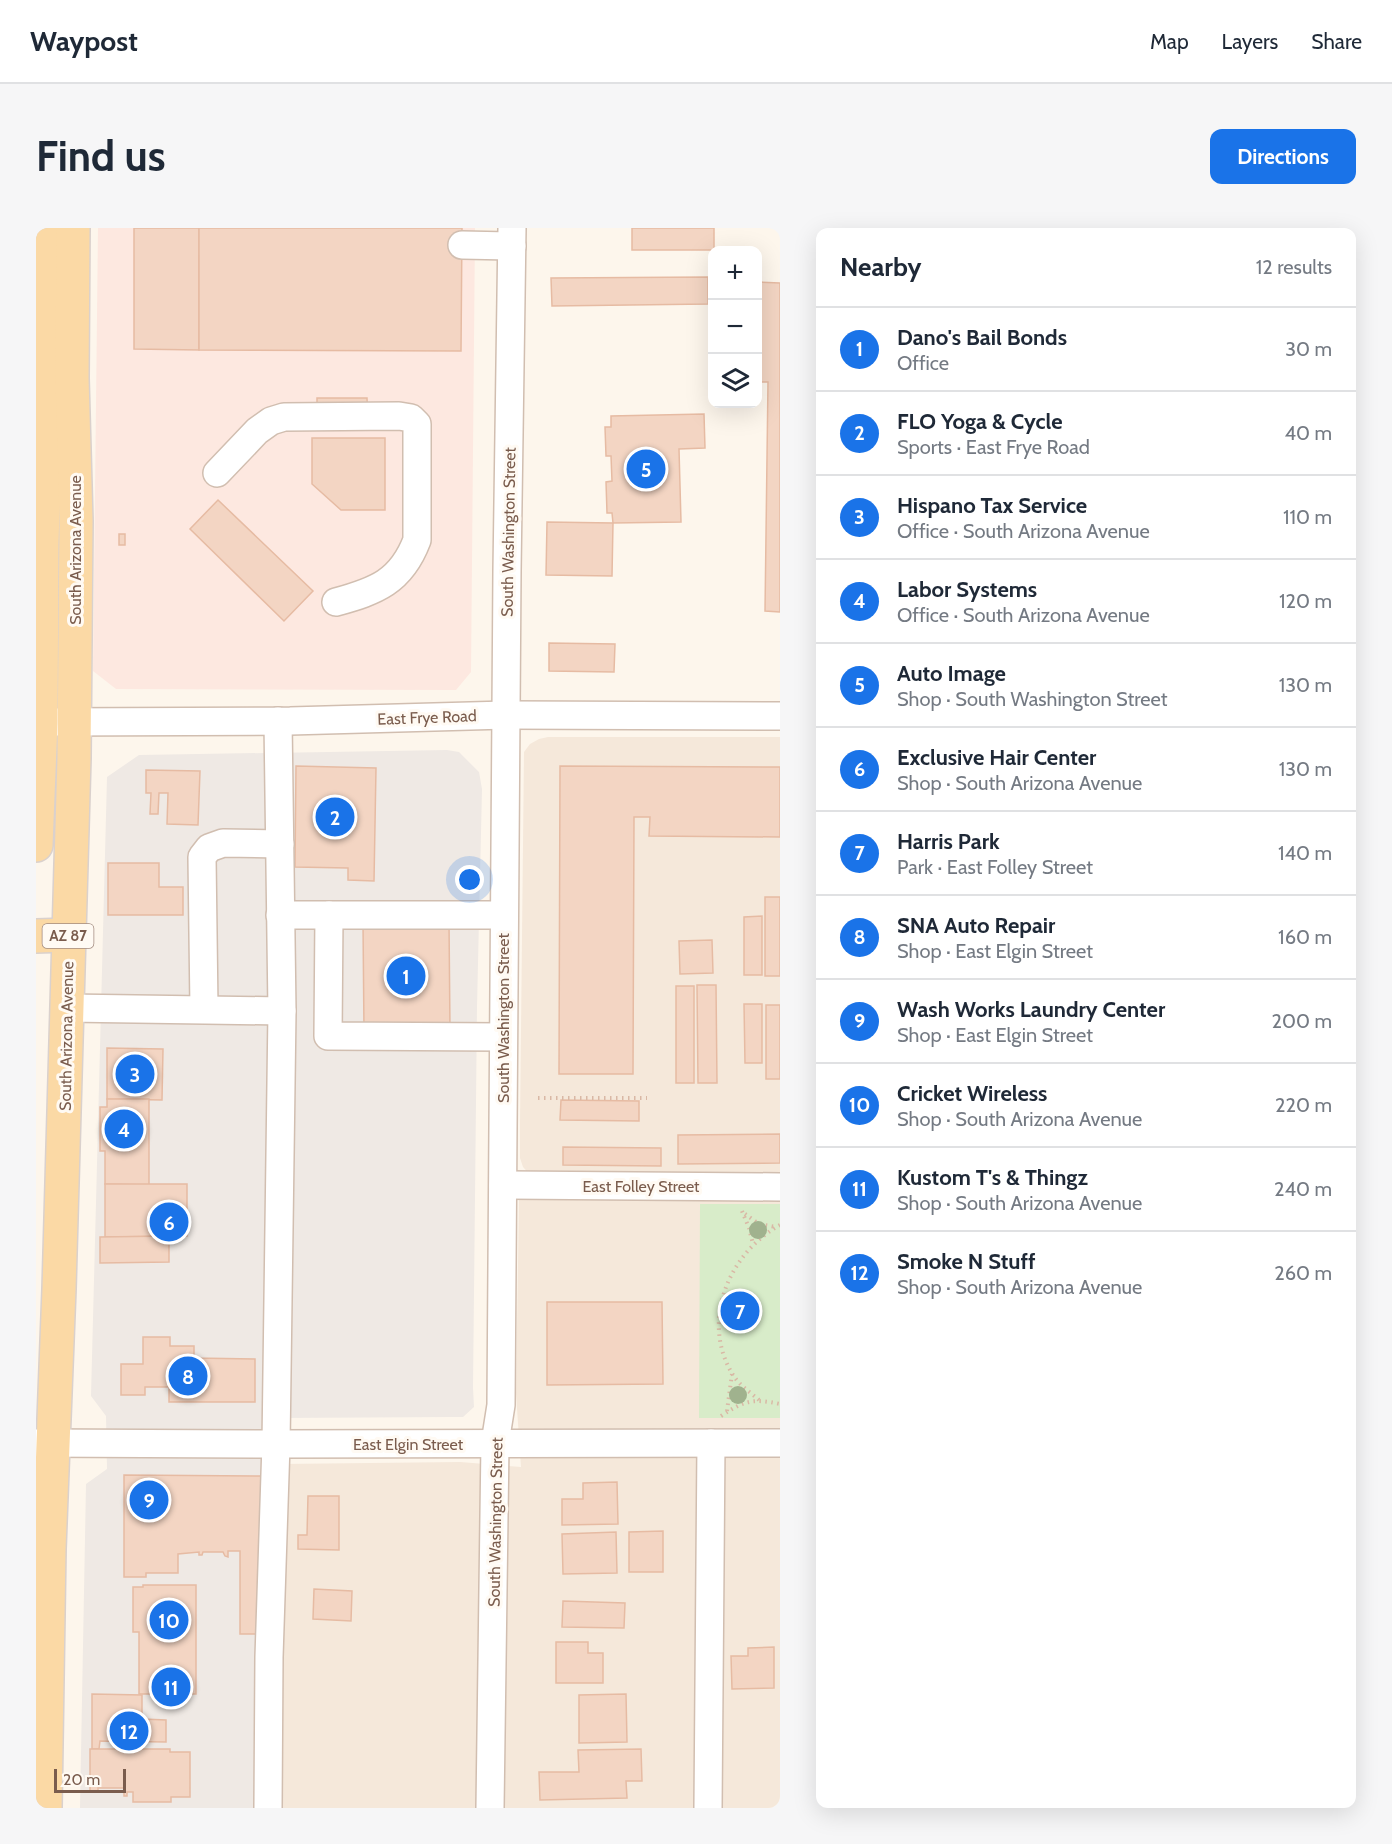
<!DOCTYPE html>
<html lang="en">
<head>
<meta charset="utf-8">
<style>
  body { margin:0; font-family:Cabin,sans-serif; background:#f6f6f7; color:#1f2937 }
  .controls { position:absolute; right:18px; top:18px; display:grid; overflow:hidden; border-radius:12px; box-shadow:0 6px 24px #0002 }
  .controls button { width:54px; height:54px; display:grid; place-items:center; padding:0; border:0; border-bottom:2px solid #e0e1e3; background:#fff; color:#1f2937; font:30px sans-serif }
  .scale { position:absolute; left:18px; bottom:15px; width:72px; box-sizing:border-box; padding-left:6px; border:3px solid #7a5c4d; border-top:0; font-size:16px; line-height:21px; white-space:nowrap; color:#7a5c4d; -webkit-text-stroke:4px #fffaf3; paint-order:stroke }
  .you { position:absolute; left:434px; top:652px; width:21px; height:21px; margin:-15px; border:4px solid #fff; border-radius:50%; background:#1a73e8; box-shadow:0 0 0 9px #1a73e833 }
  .badge { display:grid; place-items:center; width:39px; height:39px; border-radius:50%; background:#1a73e8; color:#fff; font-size:20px; font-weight:700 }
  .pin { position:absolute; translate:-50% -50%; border:3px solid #fff; box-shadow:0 2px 6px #0006 }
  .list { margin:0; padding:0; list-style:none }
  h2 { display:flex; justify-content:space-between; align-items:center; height:78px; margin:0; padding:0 24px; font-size:26px }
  h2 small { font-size:20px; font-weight:400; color:#747a83 }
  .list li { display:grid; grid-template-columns:39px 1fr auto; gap:18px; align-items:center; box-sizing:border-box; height:84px; padding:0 24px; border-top:2px solid #e0e1e3 }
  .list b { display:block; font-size:22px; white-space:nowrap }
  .list p { margin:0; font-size:20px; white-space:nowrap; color:#747a83 }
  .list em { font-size:20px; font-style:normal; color:#747a83 }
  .icon { flex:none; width:33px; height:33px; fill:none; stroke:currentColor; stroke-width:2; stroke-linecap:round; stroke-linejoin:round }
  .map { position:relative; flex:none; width:744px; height:1580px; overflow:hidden; border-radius:12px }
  header { display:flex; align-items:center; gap:36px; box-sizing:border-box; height:84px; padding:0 30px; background:#fff; border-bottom:2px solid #e0e1e3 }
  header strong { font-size:28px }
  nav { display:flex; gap:33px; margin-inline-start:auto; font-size:21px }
  .intro { display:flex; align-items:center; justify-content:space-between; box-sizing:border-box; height:144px; padding:0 36px }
  h1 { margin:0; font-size:42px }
  .button { padding:15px 27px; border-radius:12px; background:#1a73e8; color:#fff; font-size:21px; font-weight:700 }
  main { display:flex; gap:36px; padding:0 36px }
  aside { flex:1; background:#fff; border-radius:12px; box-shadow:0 6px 24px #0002 }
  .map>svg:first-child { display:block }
  .residential { fill:#f5e8da }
  .commercial { fill:#fde8e0 }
  .industrial { fill:#efe9e4 }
  .green { fill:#d8ecc9 }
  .building { fill:#f3d5c3; stroke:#e6bba3; stroke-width:1.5 }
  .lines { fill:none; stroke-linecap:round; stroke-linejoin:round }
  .minor-casing { stroke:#d1beb0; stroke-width:30 }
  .major-casing { stroke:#dad1cd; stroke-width:36 }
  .path { stroke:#d9b8a5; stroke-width:4; stroke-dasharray:1.5 4.5; stroke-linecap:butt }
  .minor { stroke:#fff; stroke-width:27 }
  .major { stroke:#fbd9a5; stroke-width:33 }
  .tree { fill:#a0b28e }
  .labels { text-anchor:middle; stroke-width:6; stroke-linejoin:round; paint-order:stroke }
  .shield { fill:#fffaf3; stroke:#a28b7f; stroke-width:1.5 }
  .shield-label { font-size:15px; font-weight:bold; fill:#7a5c4d }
  .street-label { font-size:16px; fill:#7a5c4d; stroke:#fffaf3 }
</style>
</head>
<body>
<header>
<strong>Waypost</strong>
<nav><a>Map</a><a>Layers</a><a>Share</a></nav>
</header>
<div class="intro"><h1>Find us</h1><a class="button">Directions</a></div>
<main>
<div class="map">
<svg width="744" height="1580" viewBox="0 0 744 1580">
  <rect width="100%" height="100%" fill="#fdf6ec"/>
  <g class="residential">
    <polygon points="512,509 744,509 744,950 497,950 487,939 484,930 484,895 488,524 494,516 503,511"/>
    <polygon points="483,971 744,972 744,1580 239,1580 244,1236 424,1234 485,1239 480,1166"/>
  </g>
  <polygon class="commercial" points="62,0 439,0 435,444 420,462 80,461 57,443"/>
  <polygon class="industrial" points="411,522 423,524 443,544 446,561 441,779 437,1160 438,1179 427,1189 416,1189 244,1190 239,1580 44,1580 50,1256 71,1241 70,1188 55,1168 71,549 103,527"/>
  <polygon class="green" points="664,976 744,976 744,1190 663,1190"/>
  <g class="building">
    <polygon points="98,0 163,0 163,122 98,121"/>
    <polygon points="163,0 426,0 425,123 163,122"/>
    <rect x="596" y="0" width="82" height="22"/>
    <polygon points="672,49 672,76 516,78 515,50"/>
    <polygon points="722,54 744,55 744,384 729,383 732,154 722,154"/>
    <polygon points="281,170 331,170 332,196 281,198"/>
    <polygon points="668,186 669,220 643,221 645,294 577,295 576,285 571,285 570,254 576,253 575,228 570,228 569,199 575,199 575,188"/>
    <polygon points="276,210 349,210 349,282 305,282 276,256"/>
    <polygon points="182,272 277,363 248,393 154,301"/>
    <polygon points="511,294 577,295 576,348 510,347"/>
    <rect x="83" y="306" width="6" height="11"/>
    <polygon points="513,415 579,416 578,444 513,443"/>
    <polygon points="260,538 340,540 338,653 312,652 312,640 259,639"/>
    <polygon points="524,538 744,539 744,609 613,608 614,589 598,589 597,846 523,846"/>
    <polygon points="110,542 164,543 162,597 131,596 132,565 123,565 122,586 114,586 115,565 110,565"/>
    <polygon points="72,635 123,635 123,659 147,659 147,687 72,687"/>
    <rect x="729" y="669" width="15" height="79"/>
    <polygon points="726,688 726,747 708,747 708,689"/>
    <polygon points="413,694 414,802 328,803 327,695"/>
    <polygon points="676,712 677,745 644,746 643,713"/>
    <polygon points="661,757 680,757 681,855 662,855"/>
    <rect x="640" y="758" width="18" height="97"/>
    <polygon points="708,776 726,776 726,835 709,835"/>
    <rect x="730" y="777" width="14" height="74"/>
    <polygon points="71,820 127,821 126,872 71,871"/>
    <polygon points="71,871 113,871 113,957 69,956 69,923 64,923 64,879 71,879"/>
    <polygon points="525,872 603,873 603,893 524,892"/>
    <polygon points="744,906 744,935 642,936 642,907"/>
    <polygon points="527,919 625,920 625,938 527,937"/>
    <polygon points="69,956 151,956 151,1008 69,1009"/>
    <polygon points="133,1008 133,1034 64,1035 64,1009"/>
    <polygon points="511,1074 626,1074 627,1156 511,1157"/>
    <polygon points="107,1109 134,1109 134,1118 158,1118 158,1130 219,1131 219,1174 133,1174 133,1159 109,1159 109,1167 85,1167 85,1136 107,1136"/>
    <polygon points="88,1247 229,1248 228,1406 204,1406 204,1323 192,1323 192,1329 189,1328 187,1324 167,1324 166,1327 163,1327 163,1324 142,1326 142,1345 110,1345 110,1349 88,1349"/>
    <polygon points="581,1254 582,1296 526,1297 526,1271 547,1271 547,1255"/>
    <polygon points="272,1268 303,1268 303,1322 262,1321 262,1307 271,1307"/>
    <polygon points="627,1303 627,1344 593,1344 593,1304"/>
    <polygon points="580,1304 581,1345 527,1346 526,1306"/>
    <polygon points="107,1357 160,1357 160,1466 103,1466 103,1404 97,1404 97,1359 107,1359"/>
    <polygon points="278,1361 316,1363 315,1393 277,1391"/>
    <polygon points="527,1373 589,1375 588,1400 526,1399"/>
    <polygon points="520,1414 552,1414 552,1425 567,1425 567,1455 520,1455"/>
    <polygon points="738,1419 738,1460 696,1461 695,1428 712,1428 712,1420"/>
    <polygon points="56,1466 106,1467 106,1491 130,1492 130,1514 64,1513 63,1521 56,1521"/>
    <polygon points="590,1466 591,1514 543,1515 543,1467"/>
    <polygon points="54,1521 134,1521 134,1524 154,1524 154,1569 135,1569 135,1574 97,1574 97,1564 91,1564 91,1568 88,1568 88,1560 62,1560 62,1564 54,1564"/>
    <polygon points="605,1521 606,1553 590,1553 591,1570 504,1572 503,1544 543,1544 542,1522"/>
  </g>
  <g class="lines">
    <defs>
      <g id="minor">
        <polyline points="426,17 476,18"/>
        <path d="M181,245L221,203L235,193L248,189L363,188L375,190L381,196V312C365,354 340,363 300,374"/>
        <polyline points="19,494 254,493 470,487 744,488"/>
        <polyline points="244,687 468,687"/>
        <polyline points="293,687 292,808 467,809"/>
        <polyline points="31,780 246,783"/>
        <polyline points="168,781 166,629 173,620 187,615 244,616"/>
        <polyline points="467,957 744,959"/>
        <polyline points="0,1215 240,1216 744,1215"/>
        <polyline points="232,1580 233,1429 240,1216 246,783 242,493"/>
        <polyline points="454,1580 459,1215 465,1177 471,343 476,0"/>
        <polyline points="672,1580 675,1215"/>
      </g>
      <g id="major">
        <polyline points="0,617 5,494 6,316 11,146 11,62 8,0"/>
        <polyline points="0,708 32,707"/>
        <polyline points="9,1580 13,1321 23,1061 38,530 40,293 36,150 37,0"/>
      </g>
    </defs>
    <use href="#minor" class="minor-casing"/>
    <use href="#major" class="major-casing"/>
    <g class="path">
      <polyline points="502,870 611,870"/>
      <polyline points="706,983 713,1000 717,1016"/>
      <polyline points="709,986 723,996 740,999"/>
      <path d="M723,1172C715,1165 705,1158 699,1150C663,1097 691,1026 744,997"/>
      <polyline points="691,1183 696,1146"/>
      <path d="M685,1188C708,1173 716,1170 744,1176"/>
    </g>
    <use href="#minor" class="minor"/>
    <use href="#major" class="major"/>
  </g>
  <g class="tree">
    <circle cx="722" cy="1002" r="9"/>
    <circle cx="702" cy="1167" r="9"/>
  </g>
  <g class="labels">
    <rect class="shield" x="6.5" y="696" width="51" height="24" rx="4.5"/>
    <g class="shield-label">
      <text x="32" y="713">AZ 87</text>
    </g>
    <g class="street-label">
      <text transform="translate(472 304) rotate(-89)" y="6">South Washington Street</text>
      <text transform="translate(39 322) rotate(-90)" y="6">South Arizona Avenue</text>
      <text transform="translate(391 489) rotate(-2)" y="6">East Frye Road</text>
      <text transform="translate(467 790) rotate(-90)" y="6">South Washington Street</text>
      <text transform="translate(30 808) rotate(-89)" y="6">South Arizona Avenue</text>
      <text x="605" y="964">East Folley Street</text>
      <text x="372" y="1222">East Elgin Street</text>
      <text transform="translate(459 1294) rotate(-89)" y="6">South Washington Street</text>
    </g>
  </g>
</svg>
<div class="controls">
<button>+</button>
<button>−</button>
<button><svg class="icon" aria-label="layers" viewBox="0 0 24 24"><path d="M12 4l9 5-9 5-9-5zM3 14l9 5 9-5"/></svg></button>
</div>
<div class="scale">20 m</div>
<div class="you"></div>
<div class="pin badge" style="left:370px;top:748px">1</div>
<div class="pin badge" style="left:299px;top:589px">2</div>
<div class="pin badge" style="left:99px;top:846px">3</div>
<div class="pin badge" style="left:88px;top:901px">4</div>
<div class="pin badge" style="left:610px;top:241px">5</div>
<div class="pin badge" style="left:133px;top:994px">6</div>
<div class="pin badge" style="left:704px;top:1083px">7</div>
<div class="pin badge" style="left:152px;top:1148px">8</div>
<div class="pin badge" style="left:113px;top:1272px">9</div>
<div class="pin badge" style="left:133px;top:1392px">10</div>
<div class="pin badge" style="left:135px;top:1459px">11</div>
<div class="pin badge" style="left:93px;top:1503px">12</div>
</div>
<aside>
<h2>Nearby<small>12 results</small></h2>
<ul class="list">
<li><span class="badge">1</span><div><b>Dano's Bail Bonds</b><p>Office</p></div><em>30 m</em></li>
<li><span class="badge">2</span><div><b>FLO Yoga &amp; Cycle</b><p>Sports · East Frye Road</p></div><em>40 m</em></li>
<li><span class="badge">3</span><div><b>Hispano Tax Service</b><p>Office · South Arizona Avenue</p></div><em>110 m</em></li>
<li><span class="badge">4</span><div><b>Labor Systems</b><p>Office · South Arizona Avenue</p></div><em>120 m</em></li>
<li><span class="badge">5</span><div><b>Auto Image</b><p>Shop · South Washington Street</p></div><em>130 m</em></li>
<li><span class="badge">6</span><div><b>Exclusive Hair Center</b><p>Shop · South Arizona Avenue</p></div><em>130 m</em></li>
<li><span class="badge">7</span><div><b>Harris Park</b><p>Park · East Folley Street</p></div><em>140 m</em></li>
<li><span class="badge">8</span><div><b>SNA Auto Repair</b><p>Shop · East Elgin Street</p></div><em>160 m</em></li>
<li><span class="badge">9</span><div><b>Wash Works Laundry Center</b><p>Shop · East Elgin Street</p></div><em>200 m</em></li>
<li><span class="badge">10</span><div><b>Cricket Wireless</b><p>Shop · South Arizona Avenue</p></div><em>220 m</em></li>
<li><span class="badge">11</span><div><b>Kustom T's &amp; Thingz</b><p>Shop · South Arizona Avenue</p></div><em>240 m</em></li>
<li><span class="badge">12</span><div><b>Smoke N Stuff</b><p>Shop · South Arizona Avenue</p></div><em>260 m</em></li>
</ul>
</aside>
</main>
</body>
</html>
